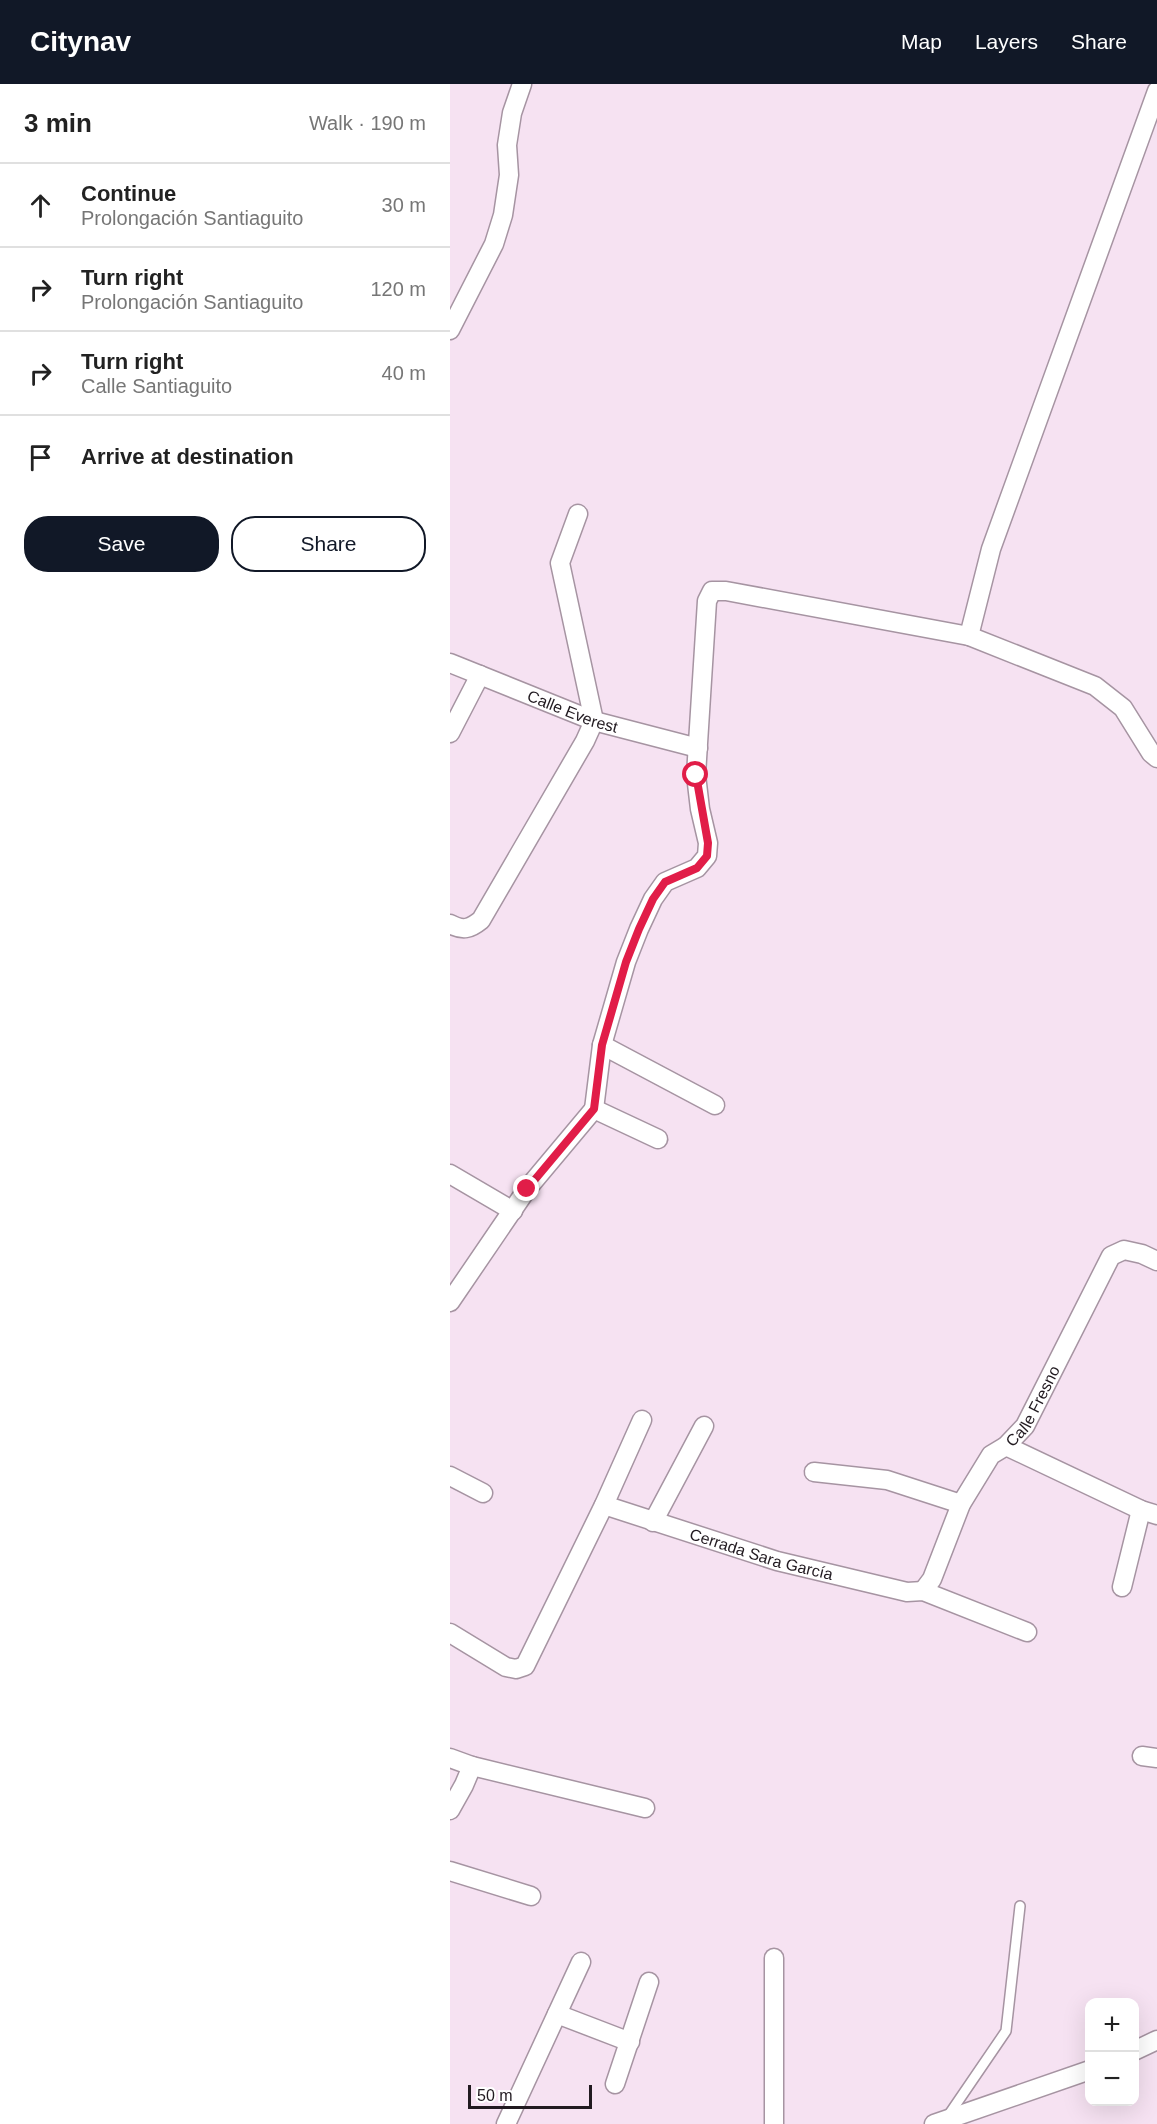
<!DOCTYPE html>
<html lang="en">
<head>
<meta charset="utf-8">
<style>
  body { margin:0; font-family:Helvetica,sans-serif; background:#f2f2f2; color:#222 }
  .controls { position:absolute; right:18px; bottom:18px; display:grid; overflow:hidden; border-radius:12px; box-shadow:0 6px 24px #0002 }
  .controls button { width:54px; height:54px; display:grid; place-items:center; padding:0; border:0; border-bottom:2px solid #e0e0e0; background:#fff; color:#222; font:30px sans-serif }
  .scale { position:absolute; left:18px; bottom:15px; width:124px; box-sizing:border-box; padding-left:6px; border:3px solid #211a20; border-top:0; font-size:16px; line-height:21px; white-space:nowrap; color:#211a20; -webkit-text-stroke:4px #fff; paint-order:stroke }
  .stop { position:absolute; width:18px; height:18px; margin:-14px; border:4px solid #e11d48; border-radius:50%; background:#fff }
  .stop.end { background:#e11d48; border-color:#fff; box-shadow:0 2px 6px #0008 }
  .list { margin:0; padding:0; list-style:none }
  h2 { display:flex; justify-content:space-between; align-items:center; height:78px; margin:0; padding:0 24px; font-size:26px }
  h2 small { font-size:20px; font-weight:400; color:#767676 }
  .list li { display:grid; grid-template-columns:39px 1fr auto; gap:18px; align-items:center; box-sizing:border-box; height:84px; padding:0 24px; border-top:2px solid #e0e0e0 }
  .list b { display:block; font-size:22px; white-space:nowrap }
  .list p { margin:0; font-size:20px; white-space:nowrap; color:#767676 }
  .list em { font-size:20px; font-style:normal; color:#767676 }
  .actions { display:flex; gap:12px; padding:18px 24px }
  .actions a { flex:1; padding:14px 0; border:2px solid #111827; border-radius:24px; text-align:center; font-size:21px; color:#111827 }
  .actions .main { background:#111827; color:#fff }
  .icon { flex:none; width:33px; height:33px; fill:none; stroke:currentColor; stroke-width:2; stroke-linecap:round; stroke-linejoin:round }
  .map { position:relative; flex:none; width:707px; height:2040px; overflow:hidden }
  header { display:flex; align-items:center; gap:36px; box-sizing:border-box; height:84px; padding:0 30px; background:#111827; color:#fff }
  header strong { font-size:28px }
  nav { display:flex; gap:33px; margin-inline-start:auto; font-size:21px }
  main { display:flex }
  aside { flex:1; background:#fff }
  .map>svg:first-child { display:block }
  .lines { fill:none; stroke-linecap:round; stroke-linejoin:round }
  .service-casing { stroke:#a694a2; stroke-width:12 }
  .minor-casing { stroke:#a694a2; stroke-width:21 }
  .service { stroke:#fff; stroke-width:9 }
  .minor { stroke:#fff; stroke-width:18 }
  .route { stroke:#e11d48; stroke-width:8 }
  .labels { text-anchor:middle; stroke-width:6; stroke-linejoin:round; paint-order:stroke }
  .street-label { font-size:16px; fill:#211a20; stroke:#fff }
</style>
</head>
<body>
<header>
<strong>Citynav</strong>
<nav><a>Map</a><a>Layers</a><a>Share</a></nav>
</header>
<main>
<aside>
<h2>3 min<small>Walk · 190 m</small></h2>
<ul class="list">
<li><svg class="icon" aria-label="ahead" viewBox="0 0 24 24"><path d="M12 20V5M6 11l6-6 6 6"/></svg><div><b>Continue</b><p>Prolongación Santiaguito</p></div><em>30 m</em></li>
<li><svg class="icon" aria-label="right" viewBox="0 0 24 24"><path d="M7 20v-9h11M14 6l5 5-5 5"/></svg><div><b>Turn right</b><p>Prolongación Santiaguito</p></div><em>120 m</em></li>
<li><svg class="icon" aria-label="right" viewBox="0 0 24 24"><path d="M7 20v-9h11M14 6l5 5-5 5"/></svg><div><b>Turn right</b><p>Calle Santiaguito</p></div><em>40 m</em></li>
<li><svg class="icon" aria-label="arrive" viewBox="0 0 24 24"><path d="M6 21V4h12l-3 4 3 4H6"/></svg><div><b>Arrive at destination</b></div></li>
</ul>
<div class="actions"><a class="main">Save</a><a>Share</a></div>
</aside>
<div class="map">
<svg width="707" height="2040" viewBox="0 0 707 2040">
  <rect width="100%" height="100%" fill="#f6e2f2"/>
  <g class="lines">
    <defs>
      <polyline id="service" points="498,2032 556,1947 570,1822"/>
      <g id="minor">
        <polyline points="0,246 44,160 53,131 59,91 57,61 62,29 72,0"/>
        <polyline points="519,552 541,465 707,7"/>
        <path id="s1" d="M0,579L144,637L248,664"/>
        <polyline points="0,649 30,591"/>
        <path d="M0,840C13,847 20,845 31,836L135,657L144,637L110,479L128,430"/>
        <polyline points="152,961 265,1021"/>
        <polyline points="144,1025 152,961 176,878 189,845 203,815 215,798 247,784 257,772 258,759 250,725 246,691 257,517 262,507 276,507 519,552 645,602 673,624 701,669 707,674"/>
        <polyline points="144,1025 208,1055"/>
        <polyline points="0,1090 63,1127"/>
        <polyline points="0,1218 77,1105 144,1025"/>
        <polyline points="556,1362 691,1426 707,1431"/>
        <polyline points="364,1388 437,1396 511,1420"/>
        <polyline points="0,1392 33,1409"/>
        <path id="s2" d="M154,1421L327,1477L457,1508L473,1507L577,1548"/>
        <polyline points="203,1438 254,1342"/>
        <polyline points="672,1503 691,1426"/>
        <path id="s3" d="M473,1507L482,1495L511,1420L541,1371L556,1362L575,1342L661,1172L674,1166L692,1170L707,1177"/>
        <polyline points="0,1549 56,1583 66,1585 75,1582 154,1421 192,1336"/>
        <polyline points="692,1672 707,1674"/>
        <polyline points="0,1674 22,1682 195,1724"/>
        <polyline points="0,1726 14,1701 22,1682"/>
        <polyline points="0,1787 81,1812"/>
        <polyline points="107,1930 180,1958"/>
        <polyline points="684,1967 707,1956"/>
        <polyline points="165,2000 199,1898"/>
        <polyline points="56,2040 131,1878"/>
        <polyline points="324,2040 324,1874"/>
        <polyline points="484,2040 640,1986"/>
      </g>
    </defs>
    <use href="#service" class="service-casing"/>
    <use href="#minor" class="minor-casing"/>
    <use href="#service" class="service"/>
    <use href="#minor" class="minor"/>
  </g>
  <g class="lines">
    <polyline class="route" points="77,1105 144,1025 152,961 176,878 189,845 203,815 215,798 247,784 257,772 258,759 246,691"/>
  </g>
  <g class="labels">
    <g class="street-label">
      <text dy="6" stroke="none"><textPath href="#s1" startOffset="132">Calle Everest</textPath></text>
      <text dy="6" stroke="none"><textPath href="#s3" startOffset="219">Calle Fresno</textPath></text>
      <text dy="6" stroke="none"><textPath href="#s2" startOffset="165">Cerrada Sara García</textPath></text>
    </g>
  </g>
</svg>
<div class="controls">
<button>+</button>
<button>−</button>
</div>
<div class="scale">50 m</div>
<div class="stop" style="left:246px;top:691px"></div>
<div class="stop end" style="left:77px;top:1105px"></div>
</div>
</main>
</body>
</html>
